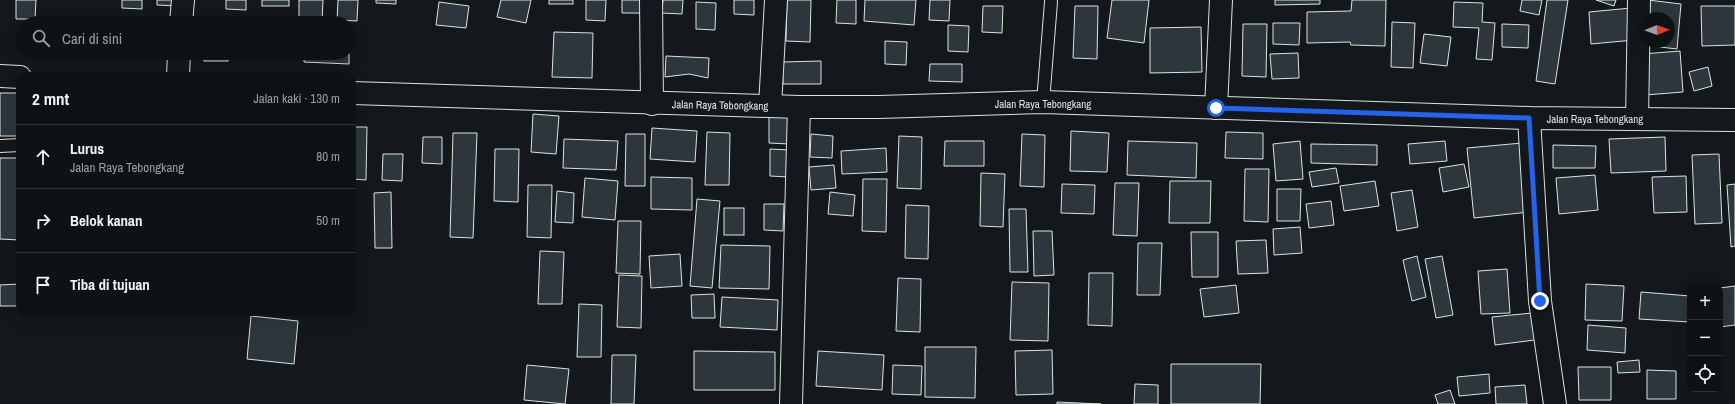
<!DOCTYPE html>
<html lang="id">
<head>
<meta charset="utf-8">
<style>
  body { margin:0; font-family:"Archivo Narrow",sans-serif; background:#181b1e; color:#f1f3f6 }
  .controls { position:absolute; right:12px; bottom:12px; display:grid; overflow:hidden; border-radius:8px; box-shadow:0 4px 16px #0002 }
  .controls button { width:36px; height:36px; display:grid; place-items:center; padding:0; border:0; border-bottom:1px solid #2f3234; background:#0f1215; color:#f1f3f6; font:20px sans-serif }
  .compass { position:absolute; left:1639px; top:12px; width:36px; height:36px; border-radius:50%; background:#0f1215; box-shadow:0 4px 16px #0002; rotate:89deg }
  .stop { position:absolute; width:12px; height:12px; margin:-9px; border:3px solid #2563eb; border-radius:50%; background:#fff }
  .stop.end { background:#2563eb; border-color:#fff; box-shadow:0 1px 4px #0008 }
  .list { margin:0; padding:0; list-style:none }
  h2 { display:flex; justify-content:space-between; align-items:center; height:52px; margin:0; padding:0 16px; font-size:17px }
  h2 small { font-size:13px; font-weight:400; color:#9b9ea0 }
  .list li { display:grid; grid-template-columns:26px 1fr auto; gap:12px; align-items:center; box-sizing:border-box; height:64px; padding:0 16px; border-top:1px solid #2f3234 }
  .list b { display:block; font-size:15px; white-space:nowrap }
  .list p { margin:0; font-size:13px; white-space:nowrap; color:#9b9ea0 }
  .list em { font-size:13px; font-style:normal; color:#9b9ea0 }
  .icon { flex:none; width:22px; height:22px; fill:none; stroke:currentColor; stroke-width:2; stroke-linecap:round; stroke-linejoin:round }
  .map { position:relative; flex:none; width:1735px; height:404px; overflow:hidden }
  .search { position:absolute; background:#0f1215; box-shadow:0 4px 16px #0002; left:16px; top:16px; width:340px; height:44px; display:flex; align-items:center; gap:10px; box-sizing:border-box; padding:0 14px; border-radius:22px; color:#9b9ea0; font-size:15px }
  .panel { position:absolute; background:#0f1215; box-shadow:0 4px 16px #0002; left:16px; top:72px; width:340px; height:244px; border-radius:12px }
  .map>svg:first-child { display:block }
  .building { fill:#2c363c; stroke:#d8e6dc }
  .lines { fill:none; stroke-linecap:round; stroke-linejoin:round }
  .lane-casing { stroke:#d8e6dc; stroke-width:14 }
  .street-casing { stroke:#d8e6dc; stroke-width:24 }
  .primary-casing { stroke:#d8e6dc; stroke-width:24 }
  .lane { stroke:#14181c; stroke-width:12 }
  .street { stroke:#14181c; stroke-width:22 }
  .primary { stroke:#14181c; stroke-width:22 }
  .route { stroke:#2563eb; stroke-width:5 }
  .labels { text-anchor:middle; stroke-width:3; stroke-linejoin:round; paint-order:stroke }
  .street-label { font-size:11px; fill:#d8e6dc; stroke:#14181c }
</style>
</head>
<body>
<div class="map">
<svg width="1735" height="404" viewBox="0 0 1735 404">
  <rect width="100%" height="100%" fill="#14181c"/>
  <g class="building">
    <polygon points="16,0 36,0 35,19 16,19"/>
    <polygon points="122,0 142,0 142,9 122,8"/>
    <polygon points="157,0 177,0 177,6 157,5"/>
    <polygon points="226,0 246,0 246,10 226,9"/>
    <rect x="262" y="0" width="27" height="6"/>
    <polygon points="299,0 323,0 322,23 299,23"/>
    <polygon points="338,0 358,0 357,21 337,20"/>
    <polygon points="376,0 396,0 396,4 376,3"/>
    <polygon points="501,0 531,0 526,23 497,17"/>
    <rect x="549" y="0" width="24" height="4"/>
    <polygon points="586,0 606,0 605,21 586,20"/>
    <polygon points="622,0 642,0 641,13 622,13"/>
    <polygon points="663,0 683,0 682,14 662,13"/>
    <polygon points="734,0 754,0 754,15 734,14"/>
    <polygon points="787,0 811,0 810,42 786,41"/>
    <polygon points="837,0 856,0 856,24 836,23"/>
    <polygon points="865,0 916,0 914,25 864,21"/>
    <polygon points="930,0 950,0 949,21 929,20"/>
    <polygon points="1112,0 1149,0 1144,43 1107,38"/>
    <polygon points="1275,0 1320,0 1320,4 1275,5"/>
    <polygon points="1352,0 1386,0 1385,46 1351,45 1350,42 1307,43 1307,12 1351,11"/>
    <polygon points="1522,0 1542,0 1539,15 1520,11"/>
    <polygon points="1547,0 1568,0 1555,84 1536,81"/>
    <polygon points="1596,0 1616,0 1614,6"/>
    <polygon points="1648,0 1681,4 1677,49 1643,45 1645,42 1669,42 1669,18 1646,18"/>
    <polygon points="439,2 469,6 466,28 436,25"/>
    <polygon points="696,2 716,3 715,30 696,29"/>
    <polygon points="1454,2 1483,3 1482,22 1495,23 1492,60 1476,59 1479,28 1453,27"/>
    <polygon points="983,6 1003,6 1002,33 982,32"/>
    <polygon points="1075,6 1098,6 1097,59 1073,58"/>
    <polygon points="1701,6 1735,6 1735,45 1702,46"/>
    <polygon points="1631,8 1634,40 1591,44 1589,12"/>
    <polygon points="226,17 227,23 202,23 202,18"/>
    <polygon points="1392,22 1415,23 1413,68 1391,67"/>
    <polygon points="1273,23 1300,23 1299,45 1273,44"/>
    <polygon points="1243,24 1267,24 1266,77 1242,76"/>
    <polygon points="1502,24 1529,25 1528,48 1502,47"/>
    <polygon points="948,25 969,26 968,52 948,51"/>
    <polygon points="1201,27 1202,72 1150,73 1150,28"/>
    <polygon points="554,32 593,33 592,78 552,77"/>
    <polygon points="1424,34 1451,37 1447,66 1420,63"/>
    <polygon points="349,41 349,64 304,62 304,53 349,53"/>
    <polygon points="885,41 907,42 906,65 885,64"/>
    <polygon points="1680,51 1683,92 1645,95 1642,54"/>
    <rect x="204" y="53" width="24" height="8"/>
    <polygon points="1298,53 1299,78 1272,79 1270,54"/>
    <polygon points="666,56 709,58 708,78 689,74 665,77"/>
    <polygon points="821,61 821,84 783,84 782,62"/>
    <polygon points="930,64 962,64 962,82 929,81"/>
    <polygon points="1708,67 1712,86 1694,91 1689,72"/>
    <rect x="0" y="93" width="20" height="43"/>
    <polygon points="533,114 559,116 556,154 531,152"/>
    <polygon points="769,116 789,117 789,144 769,143"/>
    <polygon points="352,127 367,127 366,180 352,179"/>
    <polygon points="652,128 697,131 695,162 650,159"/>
    <polygon points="1071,131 1109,133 1107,172 1070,171"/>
    <polygon points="707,132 730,133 729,185 705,185"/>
    <polygon points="1226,132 1263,133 1263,159 1225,158"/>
    <polygon points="453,133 477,133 473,238 450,237"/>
    <polygon points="626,134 645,134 645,186 625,186"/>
    <polygon points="811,134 833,136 832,158 810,157"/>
    <polygon points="1022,134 1045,135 1044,187 1020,186"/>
    <polygon points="899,136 922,137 921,189 897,188"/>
    <polygon points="423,137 442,137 442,164 422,163"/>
    <polygon points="1665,137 1666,171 1611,173 1609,139"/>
    <polygon points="564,139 618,141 616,170 563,168"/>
    <polygon points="945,141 984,141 984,166 944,166"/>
    <polygon points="1128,141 1197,143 1196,178 1127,175"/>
    <polygon points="1300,141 1303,179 1276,181 1273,144"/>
    <polygon points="1445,141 1447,161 1410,164 1408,144"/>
    <polygon points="1522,143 1529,212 1474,218 1467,148"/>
    <polygon points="1311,144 1377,145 1377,165 1311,163"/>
    <polygon points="1553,145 1596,146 1595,168 1553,168"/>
    <polygon points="886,148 887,172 842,174 841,151"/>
    <polygon points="495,149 519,149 518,202 494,201"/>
    <polygon points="770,149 790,150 789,177 770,176"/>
    <polygon points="383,154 403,154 402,181 382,180"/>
    <polygon points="1719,154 1722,223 1695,224 1692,155"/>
    <polygon points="0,158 20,158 20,240 0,239"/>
    <polygon points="1464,164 1469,187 1443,192 1439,168"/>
    <polygon points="834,165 836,188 811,190 809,167"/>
    <polygon points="1336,168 1339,183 1312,187 1309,172"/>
    <polygon points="1245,169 1269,169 1268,222 1244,221"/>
    <polygon points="981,173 1005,174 1003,227 980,226"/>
    <polygon points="1595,175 1598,210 1559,214 1556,178"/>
    <polygon points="1686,176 1687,212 1654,213 1652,177"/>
    <polygon points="651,177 692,178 692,210 651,209"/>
    <polygon points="585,178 618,181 615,220 582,217"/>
    <polygon points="863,179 887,179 886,232 862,231"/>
    <polygon points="1170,181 1211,181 1210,223 1169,223"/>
    <polygon points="1375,181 1379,206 1344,211 1340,186"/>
    <polygon points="1115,183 1139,183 1137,236 1113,235"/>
    <polygon points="1062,184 1095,185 1094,214 1061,213"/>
    <polygon points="1735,184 1735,246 1731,247 1727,185"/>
    <polygon points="528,185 552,185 551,238 527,237"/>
    <polygon points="1277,189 1301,189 1300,221 1277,221"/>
    <polygon points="1412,190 1418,227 1397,231 1391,193"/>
    <polygon points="557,191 574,193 573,223 555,222"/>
    <polygon points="391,192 392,248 375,248 374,193"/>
    <polygon points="830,192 855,195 853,216 828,214"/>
    <polygon points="697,199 720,201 712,288 690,286"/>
    <polygon points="1331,201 1334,225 1309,228 1306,204"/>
    <polygon points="764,204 784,204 783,231 764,230"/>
    <polygon points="906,205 929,206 928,259 905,258"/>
    <rect x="724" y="208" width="20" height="27"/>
    <polygon points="1009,209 1026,209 1028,272 1010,272"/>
    <polygon points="618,221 641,221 640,274 616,273"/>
    <polygon points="1300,227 1302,253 1274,255 1273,229"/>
    <polygon points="1033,231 1052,231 1054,275 1034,276"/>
    <polygon points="1191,232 1218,232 1218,277 1192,277"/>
    <polygon points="1266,240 1268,273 1238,274 1236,241"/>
    <polygon points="1138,243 1162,243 1160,295 1137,295"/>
    <polygon points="721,245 770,246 769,289 719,288"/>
    <polygon points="540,251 564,252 562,304 538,304"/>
    <polygon points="680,254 682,286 651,288 649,256"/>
    <polygon points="1417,256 1426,297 1412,301 1403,260"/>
    <polygon points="1442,256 1453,315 1436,318 1425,259"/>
    <polygon points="1507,269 1510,313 1481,314 1478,271"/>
    <polygon points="1089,273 1113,273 1112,326 1088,325"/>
    <polygon points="619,275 642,276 641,328 617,327"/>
    <polygon points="898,278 921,279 920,332 896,331"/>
    <polygon points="1012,282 1049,283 1048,341 1010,340"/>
    <polygon points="20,284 20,306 0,306 0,285"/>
    <polygon points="1586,284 1624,286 1622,321 1585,320"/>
    <polygon points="1236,285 1239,313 1204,317 1200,289"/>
    <polygon points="1735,286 1735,325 1720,327 1720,288"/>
    <polygon points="1641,292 1690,296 1690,322 1639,319"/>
    <polygon points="714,294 715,318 692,318 691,295"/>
    <polygon points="722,297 778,300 777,330 720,327"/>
    <polygon points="579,304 602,305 601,357 577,357"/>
    <polygon points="1532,313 1535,340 1495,345 1492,317"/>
    <polygon points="251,316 298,321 294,364 247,359"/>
    <polygon points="1588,325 1626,328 1625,353 1587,350"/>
    <polygon points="925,347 976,347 975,398 925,397"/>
    <polygon points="1052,350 1053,394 1016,395 1015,351"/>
    <polygon points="694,351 775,352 775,390 694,390"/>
    <polygon points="818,351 884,355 882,390 816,386"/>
    <polygon points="612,355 636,355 634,404 611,404"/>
    <polygon points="1639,360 1640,372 1618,373 1617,362"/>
    <polygon points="1171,364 1261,364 1260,404 1171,404"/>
    <polygon points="527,365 569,369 565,404 524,400"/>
    <polygon points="893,365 922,366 921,395 892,394"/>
    <polygon points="1578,367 1611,367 1611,400 1579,400"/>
    <polygon points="1647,370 1676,371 1676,399 1647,399"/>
    <polygon points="1489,374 1490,393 1459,396 1457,377"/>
    <polygon points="1135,384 1158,385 1158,404 1134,404"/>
    <polygon points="1525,385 1527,404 1496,404 1495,387"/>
    <polygon points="1450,390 1455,404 1438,404 1435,395"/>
    <polygon points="1057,402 1101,404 1057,404"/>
  </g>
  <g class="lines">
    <defs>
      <g id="lane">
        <polyline points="1043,102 1051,2"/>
        <polyline points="0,146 20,145"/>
      </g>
      <g id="street">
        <polyline points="651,0 652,104"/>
        <polyline points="181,23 183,0"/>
        <polyline points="178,76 179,53"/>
        <polyline points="770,106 776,0"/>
        <polyline points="1216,108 1221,0"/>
        <polyline points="1529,118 1540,301 1555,404"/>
        <polyline points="1637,119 1639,0"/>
        <polyline points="791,404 799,107"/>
      </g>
      <g id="primary">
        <polyline points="0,76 20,77"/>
        <polyline points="352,93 799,107 879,107 1043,102 1529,118 1735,120"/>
      </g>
    </defs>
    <use href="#lane" class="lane-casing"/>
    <use href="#street" class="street-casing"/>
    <use href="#primary" class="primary-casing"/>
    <use href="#lane" class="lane"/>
    <use href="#street" class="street"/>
    <use href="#primary" class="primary"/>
  </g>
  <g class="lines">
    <polyline class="route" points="1216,108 1529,118 1540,301"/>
  </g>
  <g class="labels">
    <g class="street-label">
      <text x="1043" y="108">Jalan Raya Tebongkang</text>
      <text transform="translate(720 105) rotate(1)" y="4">Jalan Raya Tebongkang</text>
      <text x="1595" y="123">Jalan Raya Tebongkang</text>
    </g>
  </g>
</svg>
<div class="controls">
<button>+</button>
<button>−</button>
<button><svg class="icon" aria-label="locate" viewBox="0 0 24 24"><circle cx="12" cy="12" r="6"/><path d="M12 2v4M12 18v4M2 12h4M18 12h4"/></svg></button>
</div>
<svg class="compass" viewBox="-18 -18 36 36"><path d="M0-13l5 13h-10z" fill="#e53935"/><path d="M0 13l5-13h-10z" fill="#9b9ea0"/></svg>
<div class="stop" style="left:1216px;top:108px"></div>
<div class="stop end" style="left:1540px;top:301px"></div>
<div class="search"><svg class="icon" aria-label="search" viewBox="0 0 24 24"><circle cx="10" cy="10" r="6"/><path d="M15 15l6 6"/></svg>Cari di sini</div>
<section class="panel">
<h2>2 mnt<small>Jalan kaki · 130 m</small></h2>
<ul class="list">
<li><svg class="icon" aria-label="ahead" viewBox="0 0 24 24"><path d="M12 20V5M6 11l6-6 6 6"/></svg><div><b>Lurus</b><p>Jalan Raya Tebongkang</p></div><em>80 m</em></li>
<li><svg class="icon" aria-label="right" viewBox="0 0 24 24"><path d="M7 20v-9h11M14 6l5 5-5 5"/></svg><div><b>Belok kanan</b></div><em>50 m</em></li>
<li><svg class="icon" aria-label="arrive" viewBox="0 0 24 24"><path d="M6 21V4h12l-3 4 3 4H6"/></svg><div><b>Tiba di tujuan</b></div></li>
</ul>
</section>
</div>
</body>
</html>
